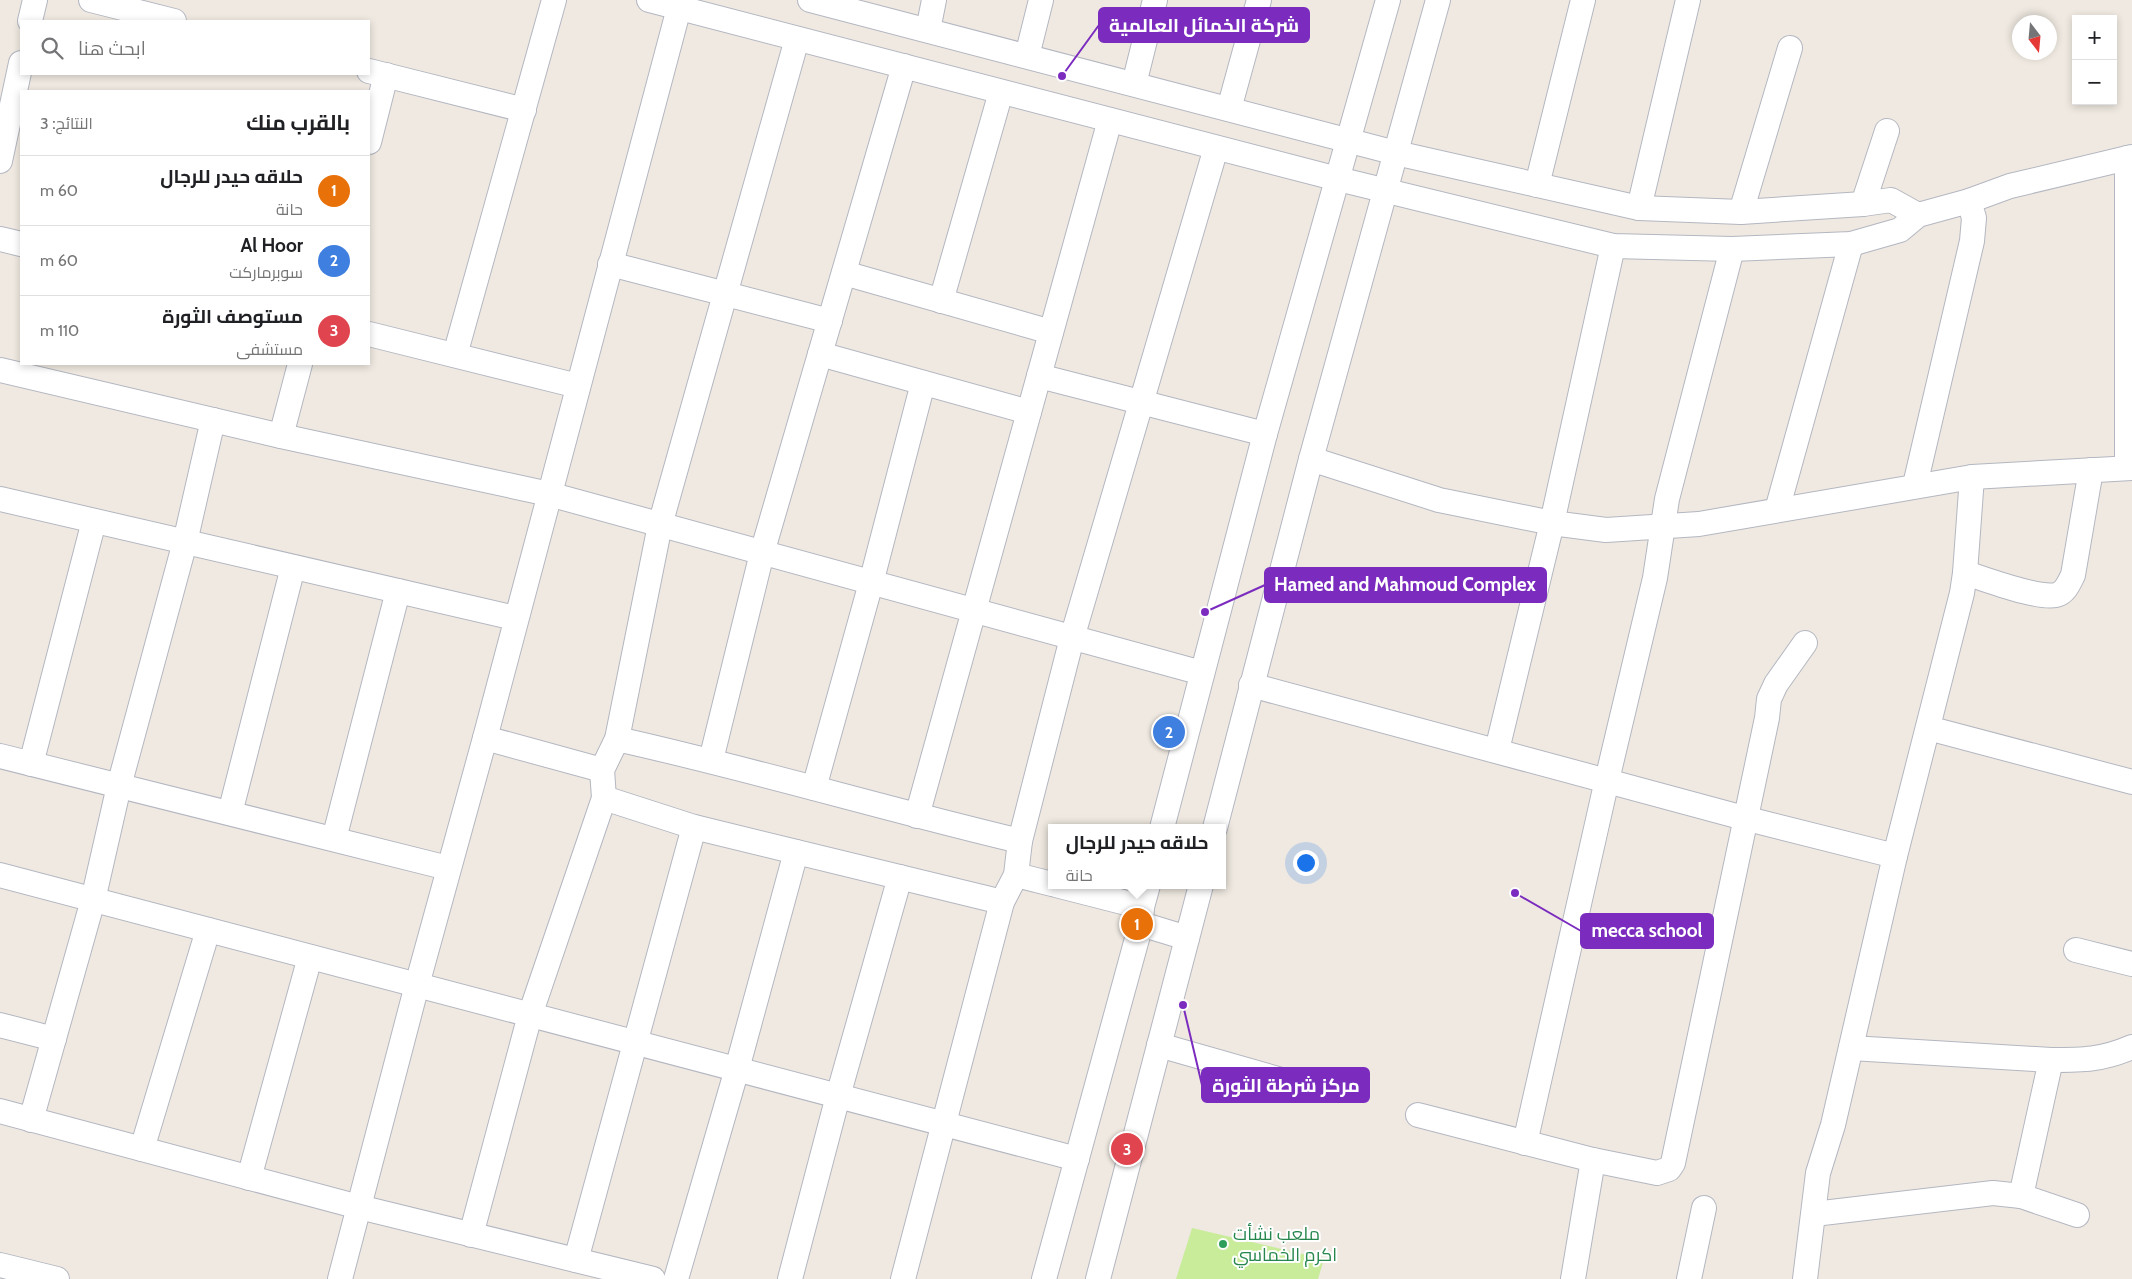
<!DOCTYPE html>
<html lang="ar">
<head>
<meta charset="utf-8">
<style>
  body { margin:0; font-family:Cabin,Cairo,sans-serif; background:#f6f6f6; color:#202124; direction:rtl }
  .controls { position:absolute; right:15px; top:15px; display:grid; overflow:hidden; border-radius:0px; box-shadow:0 2px 8px #0003 }
  .controls button { width:45px; height:45px; display:grid; place-items:center; padding:0; border:0; border-bottom:1px solid #e0e0e0; background:#fff; color:#202124; font:25px sans-serif }
  .compass { position:absolute; left:2012px; top:15px; width:45px; height:45px; border-radius:50%; background:#fff; box-shadow:0 2px 8px #0003; rotate:164deg }
  .you { position:absolute; left:1305px; top:862px; width:18px; height:18px; margin:-12px; border:4px solid #fff; border-radius:50%; background:#1a73e8; box-shadow:0 0 0 8px #1a73e833 }
  .badge { display:grid; place-items:center; width:32px; height:32px; border-radius:50%; background:#1a73e8; color:#fff; font-size:16px; font-weight:700 }
  .pin { position:absolute; translate:-50% -50%; border:2px solid #fff; box-shadow:0 1px 5px #0006 }
  .popup { position:absolute; left:1048px; top:824px; width:178px; height:65px; box-sizing:border-box; display:grid; place-content:center; border-radius:0px; background:#fff; filter:drop-shadow(0 1px 4px #0005); font-size:16px; white-space:nowrap; color:#757577 }
  .popup b { font-size:19px; color:#202124 }
  .popup::after { content:''; position:absolute; left:50%; top:100%; margin-left:-10px; border:10px solid transparent; border-top-color:#fff }
  .list { margin:0; padding:0; list-style:none }
  h2 { display:flex; justify-content:space-between; align-items:center; height:65px; margin:0; padding:0 20px; font-size:21px }
  h2 small { font-size:16px; font-weight:400; color:#757577 }
  .list li { display:grid; grid-template-columns:32px 1fr auto; gap:15px; align-items:center; box-sizing:border-box; height:70px; padding:0 20px; border-top:1px solid #e0e0e0 }
  .list b { display:block; font-size:19px; white-space:nowrap }
  .list p { margin:0; font-size:16px; white-space:nowrap; color:#757577 }
  .list em { font-size:16px; font-style:normal; color:#757577 }
  .icon { flex:none; width:28px; height:28px; fill:none; stroke:currentColor; stroke-width:2; stroke-linecap:round; stroke-linejoin:round }
  .map { position:relative; flex:none; width:2132px; height:1279px; overflow:hidden; direction:ltr }
  .search { position:absolute; background:#fff; box-shadow:0 2px 8px #0003; left:20px; top:20px; width:350px; height:55px; display:flex; align-items:center; gap:12px; box-sizing:border-box; padding:0 18px; border-radius:0px; color:#757577; font-size:19px }
  .panel { position:absolute; background:#fff; box-shadow:0 2px 8px #0003; left:20px; top:90px; width:350px; height:275px; border-radius:0px; direction:rtl }
  .map>svg:first-child { display:block }
  .pitch { fill:#c9ec9a }
  .lines { fill:none; stroke-linecap:round; stroke-linejoin:round }
  .minor-casing { stroke:#b4b7c1; stroke-width:26 }
  .minor { stroke:#fff; stroke-width:24 }
  .leisure-dot { fill:#2e9e5b; stroke:#fff; stroke-width:2 }
  .labels { text-anchor:middle; stroke-width:4; stroke-linejoin:round; paint-order:stroke }
  .leisure-label { font-size:18px; fill:#27864d; stroke:#fff; text-anchor:start }
  .leader { fill:none; stroke:#7b2cbf; stroke-width:2 }
  .callout-dot { fill:#7b2cbf; stroke:#fff; stroke-width:2 }
  .callout { fill:#7b2cbf; stroke:#7b2cbf; stroke-width:2 }
  .callout-label { font-size:19px; text-anchor:middle; font-weight:bold; fill:#fff }
</style>
</head>
<body>
<div class="map">
<svg width="2132" height="1279" viewBox="0 0 2132 1279">
  <rect width="100%" height="100%" fill="#efe9e1"/>
  <polygon class="pitch" points="1192,1228 1324,1259 1318,1279 1176,1279"/>
  <g class="lines">
    <defs>
      <g id="minor">
        <polyline points="91,0 174,21"/>
        <polyline points="649,0 1338,179 1613,246 1732,249 1851,244 1900,230 1918,215 1969,201 2010,186 2132,157"/>
        <polyline points="810,0 1396,153 1639,208 1741,212 1863,204 1891,200 1918,215"/>
        <polyline points="30,21 35,0"/>
        <polyline points="928,30 934,0"/>
        <polyline points="1027,56 1041,0"/>
        <polyline points="369,71 524,110"/>
        <polyline points="1134,84 1155,0"/>
        <polyline points="1229,109 1259,0"/>
        <polyline points="369,142 386,75"/>
        <polyline points="2127,158 2127,468"/>
        <polyline points="0,161 21,63"/>
        <polyline points="1537,185 1583,0"/>
        <polyline points="1863,204 1887,131"/>
        <polyline points="1639,208 1688,0"/>
        <polyline points="1741,212 1790,48"/>
        <polyline points="0,239 21,244"/>
        <polyline points="610,264 830,321"/>
        <polyline points="844,273 1051,332"/>
        <polyline points="941,301 1001,92"/>
        <polyline points="369,334 578,386"/>
        <polyline points="820,354 1029,412"/>
        <polyline points="455,355 554,0"/>
        <polyline points="0,370 281,436 549,494 1202,673"/>
        <polyline points="1039,376 1265,434"/>
        <polyline points="281,436 300,364"/>
        <polyline points="1311,459 1439,500 1552,523 1606,530 1699,524 1972,477 2132,468"/>
        <polyline points="1915,485 1972,241 1974,218 1969,201"/>
        <polyline points="0,499 515,618"/>
        <polyline points="1777,510 1851,244"/>
        <path d="M1965,573C1986,579 2036,599 2056,595C2065,593 2069,583 2073,575L2091,470"/>
        <polyline points="1251,685 1744,818 1895,856"/>
        <polyline points="1928,728 2132,782"/>
        <polyline points="485,738 602,770"/>
        <path d="M617,739C752,769 885,809 1020,841"/>
        <polyline points="1497,750 1552,523 1613,246"/>
        <polyline points="0,756 448,868"/>
        <polyline points="711,760 762,553 904,66"/>
        <polyline points="31,764 94,521"/>
        <polyline points="814,788 871,583 923,383"/>
        <polyline points="604,798 694,827 1002,902"/>
        <polyline points="230,813 293,567"/>
        <polyline points="917,816 1110,120"/>
        <polyline points="1162,828 1265,434 1388,0"/>
        <polyline points="1215,828 1311,459 1438,0"/>
        <polyline points="334,839 398,591"/>
        <polyline points="0,875 1077,1159"/>
        <polyline points="1016,875 1052,884"/>
        <polyline points="1056,885 1142,907"/>
        <polyline points="1141,924 1187,938"/>
        <polyline points="2076,950 2132,964"/>
        <polyline points="0,1025 54,1039"/>
        <polyline points="1159,1045 1299,1085"/>
        <path d="M1851,1048L2051,1060C2083,1060 2102,1060 2132,1047"/>
        <polyline points="0,1111 359,1207 653,1279"/>
        <polyline points="1418,1115 1593,1160 1657,1173 1669,1169 1673,1163 1767,718 1769,699 1776,684 1805,643"/>
        <polyline points="31,1120 93,900 119,786 185,542 213,420"/>
        <polyline points="1525,1143 1607,780 1655,578 1667,499 1732,249"/>
        <polyline points="142,1149 208,930"/>
        <polyline points="249,1178 310,957"/>
        <polyline points="2021,1196 2051,1060"/>
        <polyline points="1814,1214 1993,1193 2021,1196 2077,1215"/>
        <polyline points="471,1235 530,1015 604,798 602,770 617,739 660,525 797,39"/>
        <polyline points="576,1260 694,827"/>
        <polyline points="0,1265 57,1279"/>
        <polyline points="340,1279 417,985 485,738 679,8"/>
        <polyline points="676,1279 737,1069 796,852"/>
        <polyline points="790,1279 838,1096 900,877"/>
        <polyline points="903,1279 1002,902 1016,875 1020,841 1072,638 1216,148"/>
        <polyline points="1044,1279 1141,924 1142,907 1148,885"/>
        <polyline points="1098,1279 1201,885"/>
        <polyline points="1573,1279 1593,1160"/>
        <polyline points="1689,1279 1704,1208"/>
        <polyline points="1805,1279 1818,1173 1833,1125 1895,856 1962,593 1965,573 1972,477"/>
      </g>
    </defs>
    <use href="#minor" class="minor-casing"/>
    <use href="#minor" class="minor"/>
  </g>
  <circle class="leisure-dot" cx="1223" cy="1244" r="5"/>
  <g class="labels">
    <g class="leisure-label">
      <text x="1233" y="1240">ملعب نشأت<tspan x="1233" dy="21">اكرم الخماسي</tspan></text>
    </g>
  </g>
  <path class="leader" d="M1062 76L1099 25M1205 612L1265 585M1515 893L1581 931M1183 1005L1202 1085"/>
  <g class="callout-dot">
    <circle cx="1062" cy="76" r="5"/>
    <circle cx="1205" cy="612" r="5"/>
    <circle cx="1515" cy="893" r="5"/>
    <circle cx="1183" cy="1005" r="5"/>
  </g>
  <g class="callout">
    <rect x="1099" y="8" width="210" height="34" rx="5"/>
    <rect x="1265" y="568" width="281" height="34" rx="5"/>
    <rect x="1581" y="914" width="132" height="34" rx="5"/>
    <rect x="1202" y="1068" width="167" height="34" rx="5"/>
  </g>
  <g class="callout-label">
    <text x="1204" y="32">شركة الخمائل العالمية</text>
    <text x="1405" y="591">Hamed and Mahmoud Complex</text>
    <text x="1647" y="937">mecca school</text>
    <text x="1286" y="1092">مركز شرطة الثورة</text>
  </g>
</svg>
<div class="controls">
<button>+</button>
<button>−</button>
</div>
<svg class="compass" viewBox="-18 -18 36 36"><path d="M0-13l5 13h-10z" fill="#e53935"/><path d="M0 13l5-13h-10z" fill="#757577"/></svg>
<div class="you"></div>
<div class="pin badge" style="left:1137px;top:924px;background:#e8710a">1</div>
<div class="popup"><b>حلاقه حيدر للرجال</b>حانة</div>
<div class="pin badge" style="left:1169px;top:732px;background:#3f7fe0">2</div>
<div class="pin badge" style="left:1127px;top:1149px;background:#e0444e">3</div>
<div class="search"><svg class="icon" aria-label="search" viewBox="0 0 24 24"><circle cx="10" cy="10" r="6"/><path d="M15 15l6 6"/></svg>ابحث هنا</div>
<section class="panel">
<h2>بالقرب منك<small>النتائج: 3</small></h2>
<ul class="list">
<li><span class="badge" style="background:#e8710a">1</span><div><b>حلاقه حيدر للرجال</b><p>حانة</p></div><em>60 m</em></li>
<li><span class="badge" style="background:#3f7fe0">2</span><div><b>Al Hoor</b><p>سوبرماركت</p></div><em>60 m</em></li>
<li><span class="badge" style="background:#e0444e">3</span><div><b>مستوصف الثورة</b><p>مستشفى</p></div><em>110 m</em></li>
</ul>
</section>
</div>
</body>
</html>
